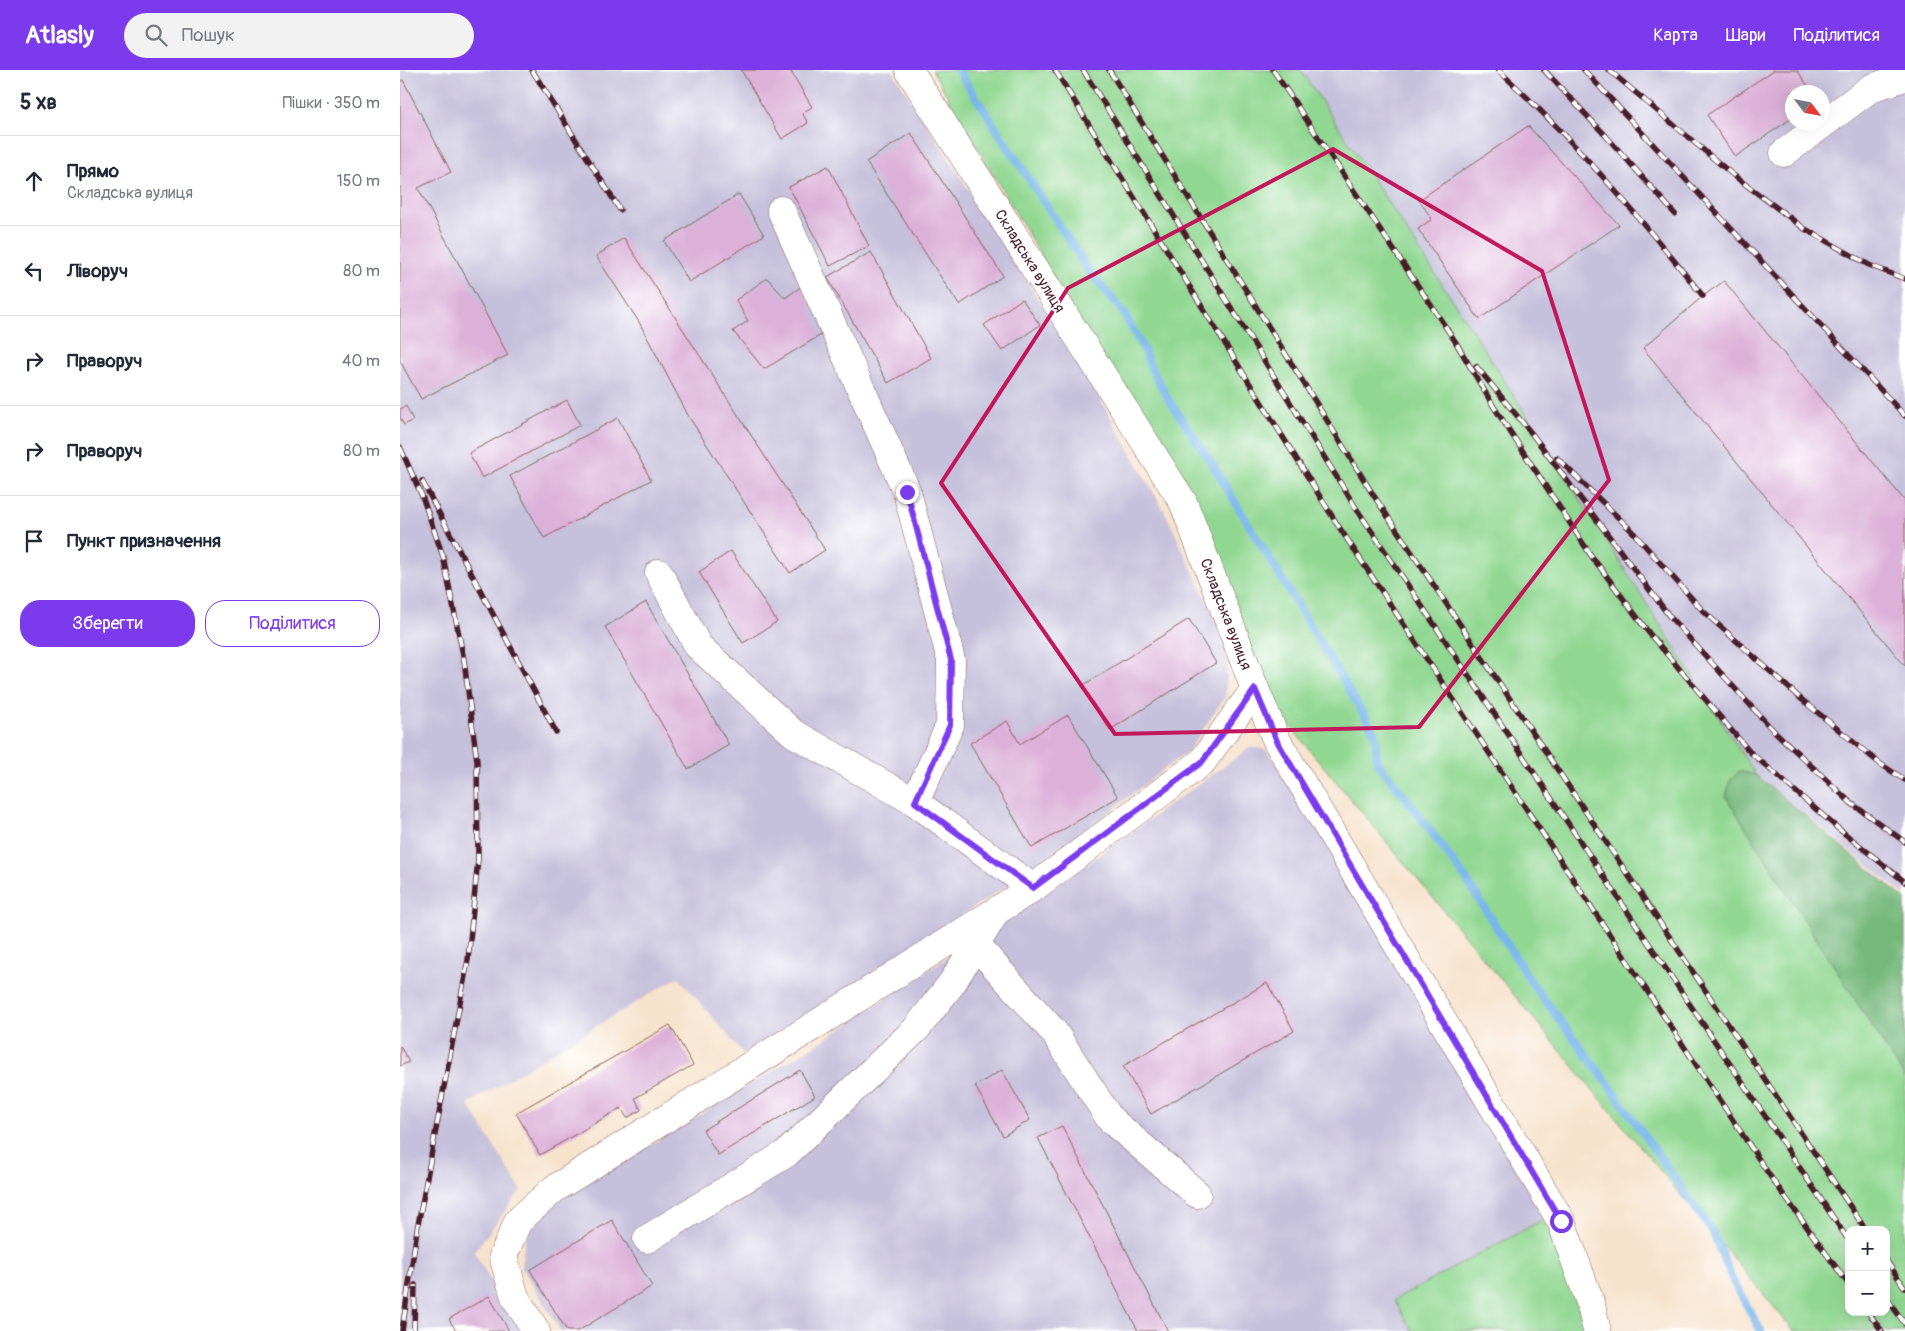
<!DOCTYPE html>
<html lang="uk">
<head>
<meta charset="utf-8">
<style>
  body { margin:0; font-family:Pangolin,sans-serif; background:#f2f2f3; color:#1f2937 }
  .controls { position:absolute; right:15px; bottom:15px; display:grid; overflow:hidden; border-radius:10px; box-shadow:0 5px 20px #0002 }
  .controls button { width:45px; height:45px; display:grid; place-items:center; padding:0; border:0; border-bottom:1px solid #e0e1e3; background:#fff; color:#1f2937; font:25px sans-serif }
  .compass { position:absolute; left:1385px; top:15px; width:45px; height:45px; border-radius:50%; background:#fff; box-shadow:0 5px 20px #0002; rotate:122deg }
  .stop { position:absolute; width:15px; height:15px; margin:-11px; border:4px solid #7c3aed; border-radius:50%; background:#fff }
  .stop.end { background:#7c3aed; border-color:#fff; box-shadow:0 1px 5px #0008 }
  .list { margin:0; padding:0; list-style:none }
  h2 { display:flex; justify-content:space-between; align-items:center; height:65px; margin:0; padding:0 20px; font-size:21px }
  h2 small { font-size:16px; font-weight:400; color:#747a83 }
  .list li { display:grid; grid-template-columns:32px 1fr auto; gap:15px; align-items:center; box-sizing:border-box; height:90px; padding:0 20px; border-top:1px solid #e0e1e3 }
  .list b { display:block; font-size:19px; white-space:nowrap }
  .list p { margin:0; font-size:16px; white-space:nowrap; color:#747a83 }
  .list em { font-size:16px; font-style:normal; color:#747a83 }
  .actions { display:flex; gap:10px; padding:15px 20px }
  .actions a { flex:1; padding:11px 0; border:1px solid #7c3aed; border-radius:20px; text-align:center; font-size:18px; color:#7c3aed }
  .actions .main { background:#7c3aed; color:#fff }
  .icon { flex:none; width:28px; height:28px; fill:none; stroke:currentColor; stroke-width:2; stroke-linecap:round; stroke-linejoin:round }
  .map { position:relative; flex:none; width:1505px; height:1261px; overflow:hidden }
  header { display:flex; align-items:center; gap:30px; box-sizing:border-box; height:70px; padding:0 25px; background:#7c3aed; color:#fff }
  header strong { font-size:24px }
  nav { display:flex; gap:28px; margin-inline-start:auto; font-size:18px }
  .search { width:350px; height:45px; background:#f2f2f3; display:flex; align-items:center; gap:12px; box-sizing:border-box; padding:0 18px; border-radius:28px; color:#747a83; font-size:19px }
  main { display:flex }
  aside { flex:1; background:#fff }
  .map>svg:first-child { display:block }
  .industrial { fill:#c5c0db; fill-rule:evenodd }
  .green { fill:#90d791; stroke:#6d7b5e; fill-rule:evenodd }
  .forest { fill:#74b87b; stroke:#5f6c53 }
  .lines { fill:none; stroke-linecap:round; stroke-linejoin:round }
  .stream { stroke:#77b5ea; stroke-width:8 }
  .building { fill:#dcb1d9 }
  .minor-casing { stroke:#876363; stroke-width:29 }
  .minor { stroke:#fff; stroke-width:28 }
  .rail-casing { stroke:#4a1f2b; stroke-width:5.5 }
  .rail { stroke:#fff; stroke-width:4; stroke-dasharray:11; stroke-linecap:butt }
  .route { stroke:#7c3aed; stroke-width:6 }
  .marked { fill:none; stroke:#c2185b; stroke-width:4; stroke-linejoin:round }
  .labels { text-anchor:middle; stroke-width:4; stroke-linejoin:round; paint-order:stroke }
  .street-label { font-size:15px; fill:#4a1f2b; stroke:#fff }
</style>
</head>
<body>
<header>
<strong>Atlasly</strong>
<div class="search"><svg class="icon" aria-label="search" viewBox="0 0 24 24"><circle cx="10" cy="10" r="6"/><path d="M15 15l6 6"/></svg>Пошук</div>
<nav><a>Карта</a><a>Шари</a><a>Поділитися</a></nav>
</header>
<main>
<aside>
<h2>5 хв<small>Пішки · 350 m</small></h2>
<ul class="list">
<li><svg class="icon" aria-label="ahead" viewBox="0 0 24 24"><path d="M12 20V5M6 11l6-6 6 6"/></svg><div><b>Прямо</b><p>Складська вулиця</p></div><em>150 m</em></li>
<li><svg class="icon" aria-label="left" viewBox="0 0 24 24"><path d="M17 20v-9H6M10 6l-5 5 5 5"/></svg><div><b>Ліворуч</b></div><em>80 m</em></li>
<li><svg class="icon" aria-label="right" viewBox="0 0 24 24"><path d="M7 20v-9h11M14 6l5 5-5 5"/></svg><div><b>Праворуч</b></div><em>40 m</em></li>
<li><svg class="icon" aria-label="right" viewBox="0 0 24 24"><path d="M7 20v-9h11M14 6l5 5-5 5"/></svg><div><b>Праворуч</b></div><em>80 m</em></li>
<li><svg class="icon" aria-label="arrive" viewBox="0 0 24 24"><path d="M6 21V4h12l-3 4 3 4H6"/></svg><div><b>Пункт призначення</b></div></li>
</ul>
<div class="actions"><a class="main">Зберегти</a><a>Поділитися</a></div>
</aside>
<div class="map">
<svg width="1505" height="1261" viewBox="0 0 1505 1261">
  <rect width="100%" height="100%" fill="#fff"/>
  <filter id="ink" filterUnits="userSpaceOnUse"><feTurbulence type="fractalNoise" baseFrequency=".02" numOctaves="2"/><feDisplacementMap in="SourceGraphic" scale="10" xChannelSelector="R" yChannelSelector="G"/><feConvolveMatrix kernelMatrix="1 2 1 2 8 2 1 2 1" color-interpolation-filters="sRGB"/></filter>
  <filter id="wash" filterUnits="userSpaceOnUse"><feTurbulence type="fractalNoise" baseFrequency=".0096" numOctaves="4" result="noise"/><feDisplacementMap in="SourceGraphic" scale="20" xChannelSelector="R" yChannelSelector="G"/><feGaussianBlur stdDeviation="1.12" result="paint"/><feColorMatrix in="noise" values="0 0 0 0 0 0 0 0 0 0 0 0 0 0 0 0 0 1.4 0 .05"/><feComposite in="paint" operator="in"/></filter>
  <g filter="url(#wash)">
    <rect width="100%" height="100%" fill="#f7e2cb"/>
    <g class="industrial">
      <polygon points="0,0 492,0 681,296 765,442 829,578 825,627 789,680 643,793 344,984 278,907 68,1034 121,1120 74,1182 120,1261 0,1261"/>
      <path d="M901,0H1505V825L1356,705L1070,257ZM1392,22H1422V52H1392Z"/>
      <polygon points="851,677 866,680 891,709 1144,1138 1142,1150 994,1230 1012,1261 161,1261 121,1196 126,1165 152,1134 421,972 687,794"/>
    </g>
    <g class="green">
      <path d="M532,0H901L1070,257L1505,939V1261H1394L858,618L784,429ZM1449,1160H1486V1242H1449Z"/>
      <polygon points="1142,1150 1152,1163 1186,1261 1012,1261 994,1230"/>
    </g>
    <polygon class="forest" points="1339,701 1356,705 1505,829 1505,1008 1326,727 1330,710"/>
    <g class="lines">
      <polyline class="stream" points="558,0 689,201 723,242 743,278 751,298 770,332 809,389 975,663 977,692 1007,729 1066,809 1131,912 1209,1015 1313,1163 1333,1211 1361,1261"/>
    </g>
    <g id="blocks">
      <g class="building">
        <polygon points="341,0 390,0 412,37 402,43 408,53 382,69"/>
        <polygon points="1374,0 1397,0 1412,22 1392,22 1392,48 1335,87 1307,45"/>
        <polygon points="3,10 51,102 18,118 108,285 21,329 0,291 0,12"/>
        <polygon points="1128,56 1219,155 1079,249 1018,159 1032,149 1019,130"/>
        <polygon points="511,63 603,206 559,235 466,92"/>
        <polygon points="428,96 469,176 430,196 389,117"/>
        <polygon points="339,124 364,165 289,212 264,171"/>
        <polygon points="224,168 425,480 390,503 289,347 239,252 196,186"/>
        <polygon points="471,182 531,288 488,313 427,207"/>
        <polygon points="367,208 385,228 402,216 421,265 364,299 333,261 348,251 336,230"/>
        <polygon points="1324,211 1505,431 1505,596 1243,278 1303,226"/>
        <polygon points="622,229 640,255 602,281 584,255"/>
        <polygon points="167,330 180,355 82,408 69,383"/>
        <polygon points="6,336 13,350 4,355 0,348 0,339"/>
        <polygon points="218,348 251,410 144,468 110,406"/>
        <polygon points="331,481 377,552 343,573 299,502"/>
        <polygon points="246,532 329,675 288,699 205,557"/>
        <polygon points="789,549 816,593 710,660 682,616"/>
        <polygon points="668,645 718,727 632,778 570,673 607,651 620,674"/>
        <polygon points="867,913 894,961 751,1044 723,996"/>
        <polygon points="270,955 293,995 235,1028 241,1040 227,1048 221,1038 140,1085 116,1043"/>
        <polygon points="0,976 9,992 0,996"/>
        <polygon points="400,1000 415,1026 318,1085 303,1060"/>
        <polygon points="602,1000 630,1050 603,1066 575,1016"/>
        <polygon points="662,1056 768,1261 738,1261 638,1068"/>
        <polygon points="212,1150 252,1216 178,1261 167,1261 130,1200"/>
        <polygon points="89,1226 109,1261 56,1261 49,1249"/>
      </g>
    </g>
  </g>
  <g filter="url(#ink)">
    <use href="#blocks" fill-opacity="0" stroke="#876363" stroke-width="1"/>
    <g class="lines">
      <defs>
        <g id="minor">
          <polyline points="509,0 783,432 855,619 877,671 1161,1151 1191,1235 1197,1261"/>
          <polyline points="1384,83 1471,18 1505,7"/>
          <polyline points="381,140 507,422 551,590 550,655 515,732 633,818"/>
          <polyline points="259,503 298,576 393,663 515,732"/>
          <polyline points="576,875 654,962 710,1049 797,1124"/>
          <polyline points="247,1169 387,1083 516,959 552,913 592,848"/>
          <polyline points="136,1261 115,1227 103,1186 118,1151 154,1119 633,818 802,692 855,619"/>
        </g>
      </defs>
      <use href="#minor" class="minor-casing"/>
      <use href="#minor" class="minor"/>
      <defs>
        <g id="rail">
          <polyline points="132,0 220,140"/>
          <polyline points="655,0 937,454 1370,1106 1449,1215"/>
          <polyline points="683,0 956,438 1449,1171"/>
          <polyline points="709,0 974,426 1466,1160"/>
          <polyline points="873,0 1055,271 1094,337 1190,484 1249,563 1349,681 1434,755 1505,812"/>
          <path d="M1098,0C1174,69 1239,147 1303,226"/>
          <polyline points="1144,0 1206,66 1275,144"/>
          <polyline points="1184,0 1505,346"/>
          <polyline points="1209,0 1333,105 1405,159 1469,195 1505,209"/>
          <polyline points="1076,296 1132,364 1270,547 1371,658 1451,733 1505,772"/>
          <polyline points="0,377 22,426 43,486 64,590 77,691 78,789 68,890 17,1160 2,1261"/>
          <polyline points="1157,388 1231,460 1303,541 1400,628 1479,693 1505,710"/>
          <polyline points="22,411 156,662"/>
          <polyline points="1486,1190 1505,1218"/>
          <polyline points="1486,1227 1505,1254"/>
          <polyline points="1468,1242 1482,1261"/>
          <polyline points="14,1261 15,1215"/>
        </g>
      </defs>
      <use href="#rail" class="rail-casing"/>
      <use href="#rail" class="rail"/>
    </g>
  </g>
  <g class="lines" filter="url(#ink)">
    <polyline class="route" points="507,422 551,590 550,655 515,732 633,818 802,692 855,619 877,671 1161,1151"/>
  </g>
  <path class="marked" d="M933,79L1142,201L1209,410L1019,657L715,664L541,413L668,218Z"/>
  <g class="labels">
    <g class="street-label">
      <text transform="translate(630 191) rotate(58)" y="5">Складська вулиця</text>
      <text transform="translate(826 544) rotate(69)" y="5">Складська вулиця</text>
    </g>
  </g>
</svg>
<div class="controls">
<button>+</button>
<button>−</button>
</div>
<svg class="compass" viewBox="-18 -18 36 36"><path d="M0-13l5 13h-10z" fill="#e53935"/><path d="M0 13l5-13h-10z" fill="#747a83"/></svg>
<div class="stop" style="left:1161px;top:1151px"></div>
<div class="stop end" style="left:507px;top:422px"></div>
</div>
</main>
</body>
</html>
